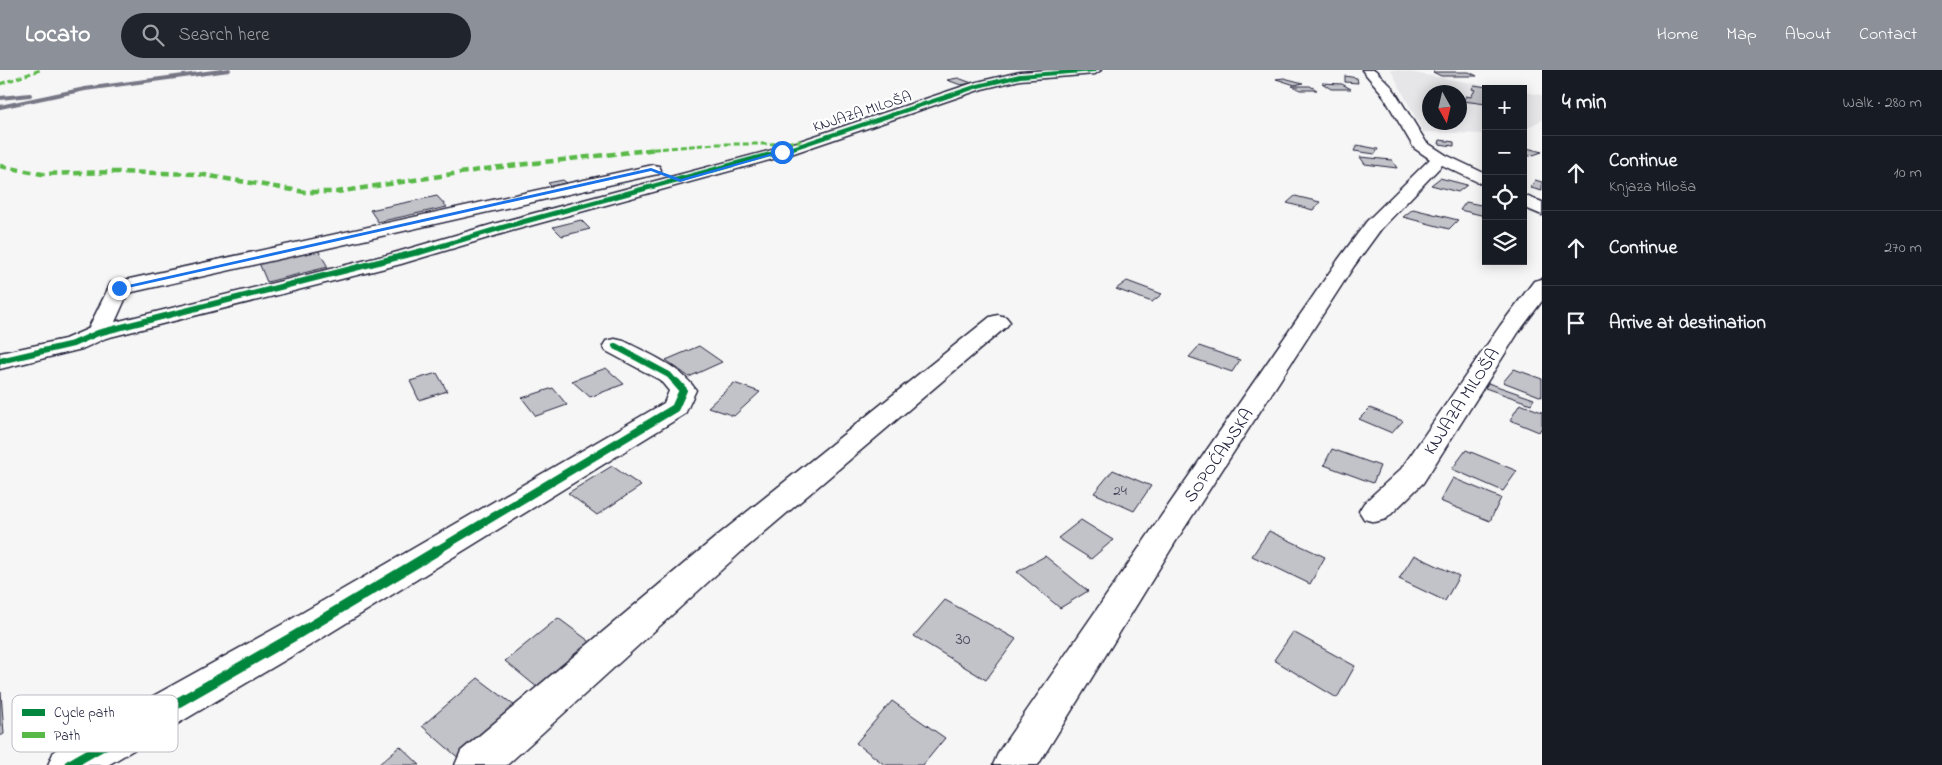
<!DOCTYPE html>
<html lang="en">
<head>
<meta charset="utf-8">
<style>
  body { margin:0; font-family:"Indie Flower",sans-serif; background:#20242c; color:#f1f3f6 }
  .controls { position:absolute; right:15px; top:15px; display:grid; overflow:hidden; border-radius:0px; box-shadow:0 2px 12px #0003 }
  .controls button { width:45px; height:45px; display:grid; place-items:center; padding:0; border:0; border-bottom:1px solid #363941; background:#171b24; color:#f1f3f6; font:25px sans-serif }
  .compass { position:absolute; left:1422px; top:15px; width:45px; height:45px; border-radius:50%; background:#171b24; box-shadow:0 2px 12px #0003; rotate:172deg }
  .stop { position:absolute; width:15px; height:15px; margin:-11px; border:4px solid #1a73e8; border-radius:50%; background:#fff }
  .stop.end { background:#1a73e8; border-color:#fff; box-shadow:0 1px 5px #0008 }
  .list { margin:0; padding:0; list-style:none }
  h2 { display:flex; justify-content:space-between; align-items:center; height:65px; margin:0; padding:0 20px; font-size:21px }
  h2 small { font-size:16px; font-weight:400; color:#9ea1a6 }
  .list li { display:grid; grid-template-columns:32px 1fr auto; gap:15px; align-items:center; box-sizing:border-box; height:75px; padding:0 20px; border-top:1px solid #363941 }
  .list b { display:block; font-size:19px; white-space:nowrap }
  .list p { margin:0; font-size:16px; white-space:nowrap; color:#9ea1a6 }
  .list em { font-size:16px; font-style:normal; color:#9ea1a6 }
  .icon { flex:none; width:28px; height:28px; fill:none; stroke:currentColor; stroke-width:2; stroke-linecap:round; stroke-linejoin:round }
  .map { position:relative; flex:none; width:1542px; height:695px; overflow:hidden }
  header { display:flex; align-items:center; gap:30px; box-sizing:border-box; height:70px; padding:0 25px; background:#8c9099; color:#fff }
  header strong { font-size:24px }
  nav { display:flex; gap:28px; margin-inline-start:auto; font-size:18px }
  .search { width:350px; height:45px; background:#20242c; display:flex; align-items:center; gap:12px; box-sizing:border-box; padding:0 18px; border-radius:28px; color:#9ea1a6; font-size:19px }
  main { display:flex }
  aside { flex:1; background:#171b24 }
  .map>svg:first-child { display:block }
  .built { fill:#e6e6e9; fill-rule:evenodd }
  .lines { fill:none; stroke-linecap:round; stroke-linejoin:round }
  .stream { stroke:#767685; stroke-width:4 }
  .building { fill:#c2c2c9; stroke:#22223b }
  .minor-casing { stroke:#22223b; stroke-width:3 }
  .minor { fill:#fff; fill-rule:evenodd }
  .quiet-far1 { stroke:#58b947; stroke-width:3; stroke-dasharray:6 3; stroke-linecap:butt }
  .quiet { stroke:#58b947; stroke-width:4.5; stroke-dasharray:8 4.5; stroke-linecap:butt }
  .cycleway-far4-casing { stroke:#fff; stroke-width:5.5 }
  .cycleway-far3-casing { stroke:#fff; stroke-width:7 }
  .cycleway-far2-casing { stroke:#fff; stroke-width:9 }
  .cycleway-far1-casing { stroke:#fff; stroke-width:11 }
  .cycleway-casing { stroke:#fff; stroke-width:13 }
  .cycleway-far4 { stroke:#00873e; stroke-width:4 }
  .cycleway-far3 { stroke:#00873e; stroke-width:5 }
  .cycleway-far2 { stroke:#00873e; stroke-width:6 }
  .cycleway-far1 { stroke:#00873e; stroke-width:8 }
  .cycleway { stroke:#00873e; stroke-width:10 }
  .route { fill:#1a73e8 }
  .labels { text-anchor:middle; stroke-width:4.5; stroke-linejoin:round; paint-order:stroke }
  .far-street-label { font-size:15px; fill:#22223b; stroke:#fff }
  .number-label { font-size:15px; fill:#4a4a5e }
  .street-label { font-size:18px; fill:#22223b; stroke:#fff }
  .near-number-label { font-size:18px; fill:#4a4a5e }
  .key { fill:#fff; stroke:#bdbdc4; stroke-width:1 }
  .key-label { font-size:14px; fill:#22223b }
</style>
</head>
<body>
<header>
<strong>Locato</strong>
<div class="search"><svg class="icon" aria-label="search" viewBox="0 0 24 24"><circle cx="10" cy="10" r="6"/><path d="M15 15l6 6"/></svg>Search here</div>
<nav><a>Home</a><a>Map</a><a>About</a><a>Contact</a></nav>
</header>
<main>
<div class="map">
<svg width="1542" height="695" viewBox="0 0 1542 695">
  <rect width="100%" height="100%" fill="#f6f6f7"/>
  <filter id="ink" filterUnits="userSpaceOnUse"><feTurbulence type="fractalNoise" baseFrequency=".02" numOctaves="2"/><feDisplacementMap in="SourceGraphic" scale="10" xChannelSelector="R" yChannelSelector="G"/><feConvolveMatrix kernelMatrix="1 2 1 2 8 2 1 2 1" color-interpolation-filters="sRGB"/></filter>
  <g filter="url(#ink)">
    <g class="built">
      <path d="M1391,0H1397L1506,19H1486V64L1423,62ZM1430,22H1460V52H1430Z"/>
      <polygon points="1523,22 1542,25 1542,50 1523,60"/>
    </g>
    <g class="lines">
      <g class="stream">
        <polyline points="0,28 30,25"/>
        <polyline points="0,37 85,19 229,0"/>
      </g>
    </g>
    <g class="building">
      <polygon points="1433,2 1469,2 1477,6 1441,6"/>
      <polygon points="1345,6 1357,8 1358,13 1345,12"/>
      <polygon points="958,8 972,13 961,15 947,10"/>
      <polygon points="1284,8 1303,13 1295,15 1276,9"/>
      <polygon points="1322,13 1342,14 1351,19 1331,19"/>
      <polygon points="1474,15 1500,19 1486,19 1486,34 1463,31 1466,26 1471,27 1475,20 1472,19"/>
      <polygon points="1292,16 1310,16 1317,20 1300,20"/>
      <polygon points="1440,70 1454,72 1454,76 1439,74"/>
      <polygon points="1357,75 1378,79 1375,84 1354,81"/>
      <polygon points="1523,77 1542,82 1530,86 1523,84"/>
      <polygon points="1360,87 1392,90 1397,98 1365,94"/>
      <polygon points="1440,108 1467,115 1458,122 1431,115"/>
      <polygon points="563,110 567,113 551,116 548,113"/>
      <polygon points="1535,110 1542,112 1542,121 1531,118"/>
      <polygon points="437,126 447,137 378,152 370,140"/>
      <polygon points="1295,126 1320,132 1313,140 1287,133"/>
      <polygon points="1466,132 1486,136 1485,146 1460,140"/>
      <polygon points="1413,139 1458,150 1449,159 1403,147"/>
      <polygon points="581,150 590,159 562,166 553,157"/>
      <polygon points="318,180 328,197 267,212 259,193"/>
      <polygon points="1127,211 1162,224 1152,232 1116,219"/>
      <polygon points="699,276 722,292 689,307 666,290"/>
      <polygon points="1199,276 1240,290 1232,302 1189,287"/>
      <polygon points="606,298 624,314 590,327 572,311"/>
      <polygon points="1514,299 1542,309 1542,327 1503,312"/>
      <polygon points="437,303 447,321 419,330 410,311"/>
      <polygon points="734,313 760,322 734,346 708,337"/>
      <polygon points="1488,313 1534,329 1531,334 1485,318"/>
      <polygon points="553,318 567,335 536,346 522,328"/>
      <polygon points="1520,334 1542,342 1542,357 1539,362 1510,350"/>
      <polygon points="1370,338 1403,351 1392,363 1359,349"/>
      <polygon points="1332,379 1380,396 1373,413 1324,395"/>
      <polygon points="1466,380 1517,401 1503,421 1452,399"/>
      <polygon points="612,396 641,416 597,445 568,423"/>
      <polygon points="1113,400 1151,416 1134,441 1094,423"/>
      <polygon points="1453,408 1501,428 1490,451 1440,431"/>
      <polygon points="1081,450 1113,470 1091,489 1058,468"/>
      <polygon points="1269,461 1325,487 1310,514 1252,486"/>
      <polygon points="1414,485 1459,506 1445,531 1399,509"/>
      <polygon points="1045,486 1088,521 1060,538 1017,502"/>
      <polygon points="945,530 1016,569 986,610 914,566"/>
      <polygon points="558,548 597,577 544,623 505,591"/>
      <polygon points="1293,562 1355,596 1337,628 1274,590"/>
      <polygon points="478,608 519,639 462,691 422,656"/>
      <polygon points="1,622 4,664 0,666 0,623"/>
      <polygon points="892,631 945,668 923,695 885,695 856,673"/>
      <polygon points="400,676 420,695 378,695"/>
    </g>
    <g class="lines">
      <defs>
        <g id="minor">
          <polygon points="1048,0 1101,0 1095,4 1020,10 982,19 788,85 511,161 401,194 106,268 82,279 0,299 0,283 65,269 88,259 111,213 653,95 659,96 661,100 659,104 653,105 128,223 115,252 387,185 497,153 776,79 973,13 1020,2"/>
          <polygon points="1362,0 1375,0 1392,17 1426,72 1446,85 1486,104 1486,116 1442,95 1381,159 1354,196 1176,471 1038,695 993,695 999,681 1338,190 1367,151 1430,89 1414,78 1381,22"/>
          <polygon points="1523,125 1542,132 1542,145 1523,137"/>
          <polygon points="1542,209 1542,231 1518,263 1423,413 1386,449 1375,452 1364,449 1359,441 1364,433 1401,399 1500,256 1534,211"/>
          <polygon points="998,245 1006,247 1010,252 1006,257 741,482 507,695 455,695 461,681 717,466 990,247"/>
          <path d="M615,269L624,271C650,285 679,295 696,320L685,344L309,576L108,695H48L54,681L283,554L664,333L669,321L660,310L606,281L603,276L606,271Z"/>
        </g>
      </defs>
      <use href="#minor" class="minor-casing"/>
      <use href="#minor" class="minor"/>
      <g class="quiet-far1">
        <polyline points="0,14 40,0"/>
        <polyline points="644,80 716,74 771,74 801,71"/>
      </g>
      <polyline class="quiet" points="0,96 42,104 116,102 198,104 305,122 337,122 492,98 657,79"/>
      <defs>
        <polyline id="cycleway-far4" points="787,80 978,16 1020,6 1095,0"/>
        <polyline id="cycleway-far3" points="418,183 504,157 790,79"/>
        <g id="cycleway-far2">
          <polyline points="615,276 669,305 677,314"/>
          <polyline points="0,291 73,274 98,263 422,181"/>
        </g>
        <polyline id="cycleway-far1" points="436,481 675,338 683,320 676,312"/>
        <polyline id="cycleway" points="69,695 296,565 438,480"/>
      </defs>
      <use href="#cycleway-far4" class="cycleway-far4-casing"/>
      <use href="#cycleway-far3" class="cycleway-far3-casing"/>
      <use href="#cycleway-far2" class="cycleway-far2-casing"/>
      <use href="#cycleway-far1" class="cycleway-far1-casing"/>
      <use href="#cycleway" class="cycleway-casing"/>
      <use href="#cycleway-far4" class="cycleway-far4"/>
      <use href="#cycleway-far3" class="cycleway-far3"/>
      <use href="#cycleway-far2" class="cycleway-far2"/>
      <use href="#cycleway-far1" class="cycleway-far1"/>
      <use href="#cycleway" class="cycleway"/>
    </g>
  </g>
  <polygon class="route" points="780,81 784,82 680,112 651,101 119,220 115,218 651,98 681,109"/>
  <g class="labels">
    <g class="far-street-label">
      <text transform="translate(862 41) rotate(-18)" y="5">KNJAZA MILOŠA</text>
    </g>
    <g class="number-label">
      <text x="1120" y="425">24</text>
    </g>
    <g class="street-label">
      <text transform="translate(1461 331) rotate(-57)" y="6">KNJAZA MILOŠA</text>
      <text transform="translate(1218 385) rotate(-56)" y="6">SOPOĆANSKA</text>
    </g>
    <g class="near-number-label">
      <text x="963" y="574">30</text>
    </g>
  </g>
  <rect x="12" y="625" width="166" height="57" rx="8" class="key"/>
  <rect x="22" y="639" width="23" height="7" fill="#00873e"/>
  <rect x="22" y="662" width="23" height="6" fill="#58b947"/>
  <g class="key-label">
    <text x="54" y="647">Cycle path</text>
    <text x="54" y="670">Path</text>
  </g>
</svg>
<div class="controls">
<button>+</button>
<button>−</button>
<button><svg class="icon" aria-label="locate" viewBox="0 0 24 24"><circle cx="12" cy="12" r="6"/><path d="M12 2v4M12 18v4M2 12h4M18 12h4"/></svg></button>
<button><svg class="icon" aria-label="layers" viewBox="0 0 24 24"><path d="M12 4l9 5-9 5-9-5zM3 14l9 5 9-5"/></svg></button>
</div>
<svg class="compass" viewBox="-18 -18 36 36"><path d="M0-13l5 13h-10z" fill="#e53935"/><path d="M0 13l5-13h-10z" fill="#9ea1a6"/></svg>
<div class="stop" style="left:782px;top:82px"></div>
<div class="stop end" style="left:119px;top:218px"></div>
</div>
<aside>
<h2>4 min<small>Walk · 280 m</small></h2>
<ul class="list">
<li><svg class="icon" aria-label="ahead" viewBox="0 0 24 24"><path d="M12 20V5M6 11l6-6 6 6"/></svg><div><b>Continue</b><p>Knjaza Miloša</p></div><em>10 m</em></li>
<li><svg class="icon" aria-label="ahead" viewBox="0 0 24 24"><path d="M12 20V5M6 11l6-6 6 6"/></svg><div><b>Continue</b></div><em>270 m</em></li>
<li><svg class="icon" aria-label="arrive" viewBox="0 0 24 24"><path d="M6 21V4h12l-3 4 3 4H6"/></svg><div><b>Arrive at destination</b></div></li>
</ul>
</aside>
</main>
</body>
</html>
